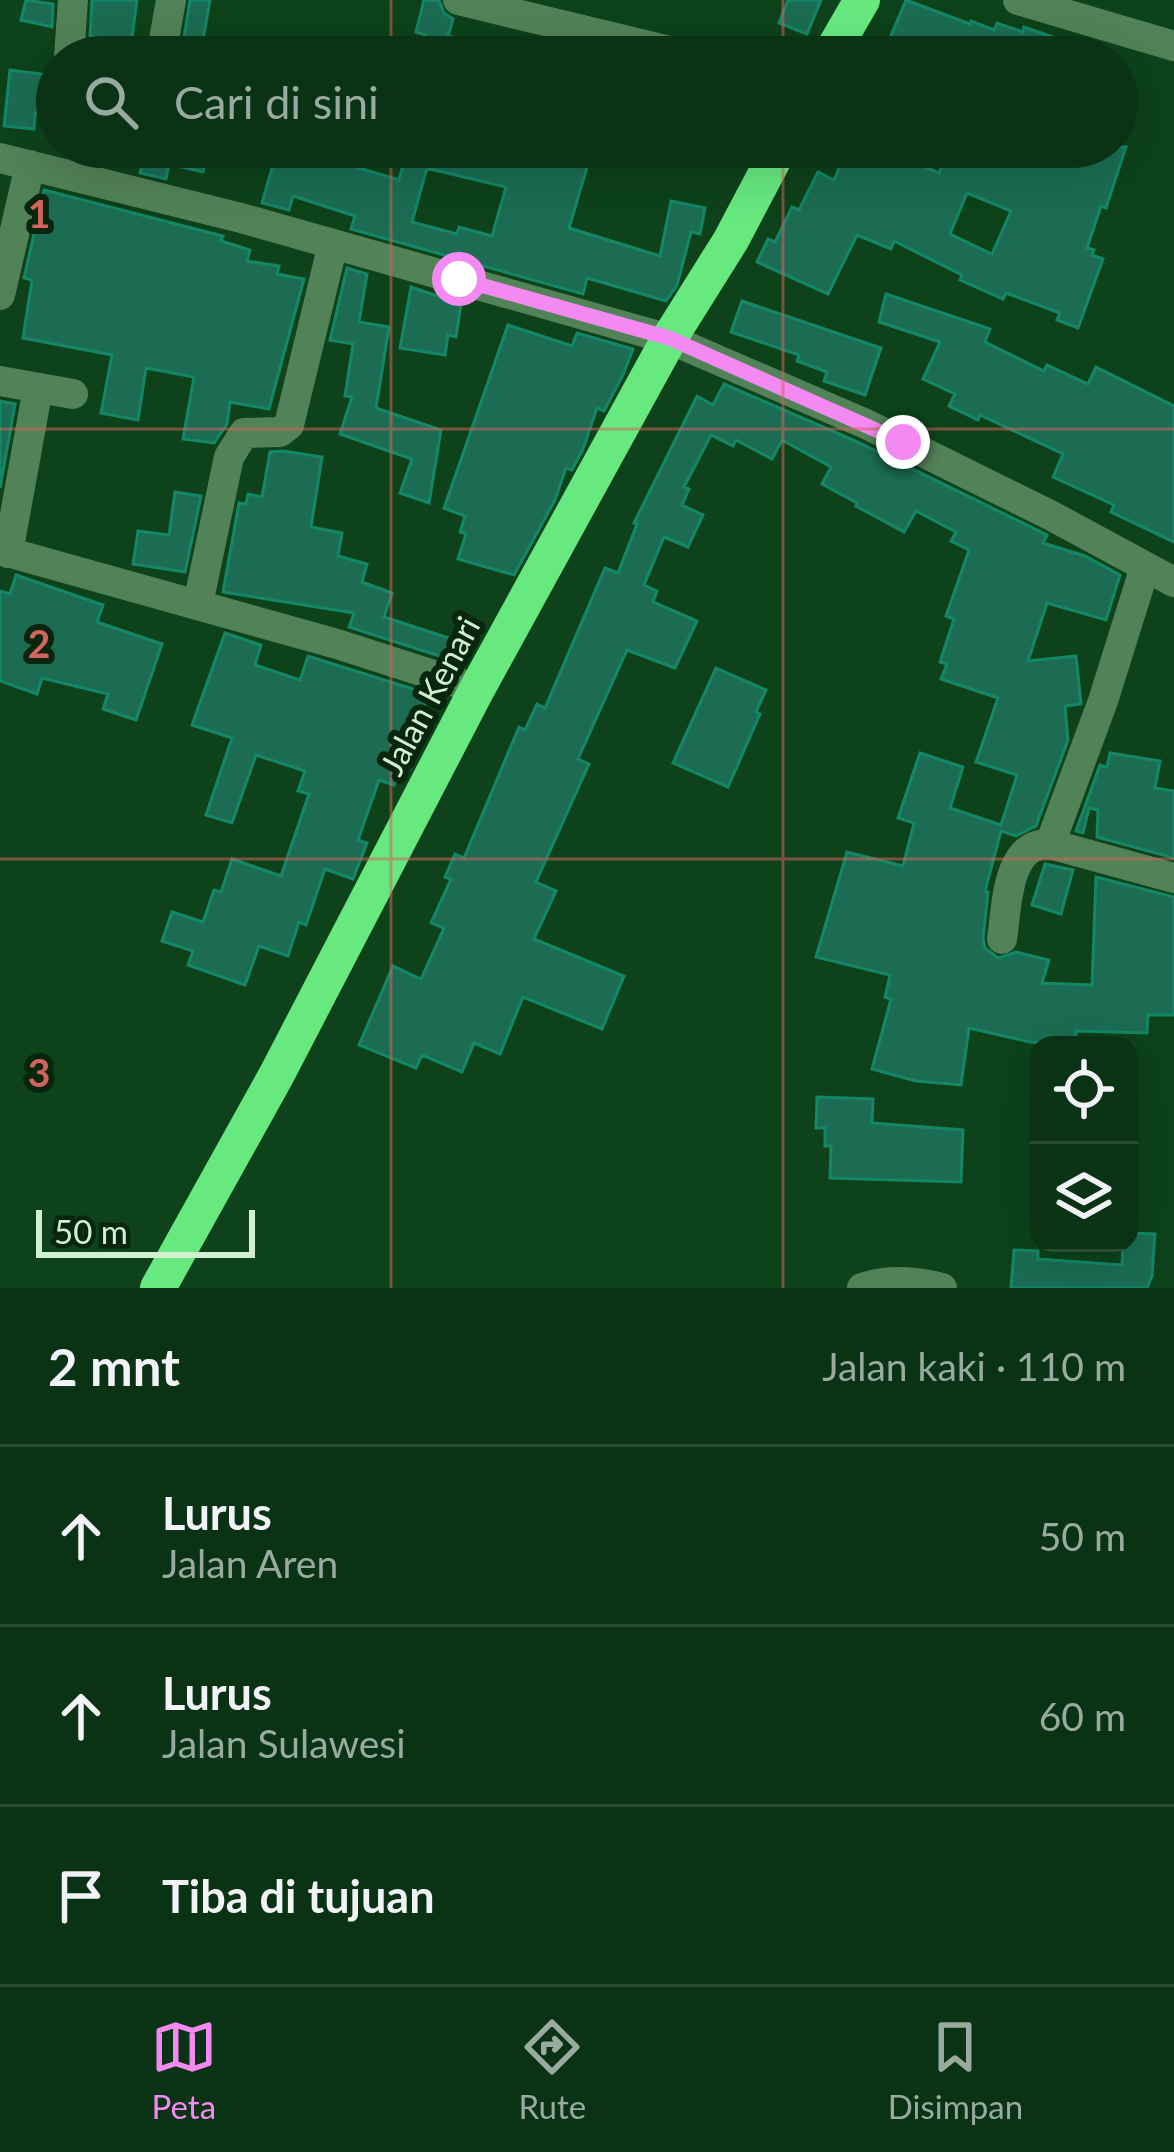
<!DOCTYPE html>
<html lang="id">
<head>
<meta charset="utf-8">
<style>
  body { margin:0; font-family:Lato,sans-serif; background:#183e22; color:#f1f3f6 }
  .controls { position:absolute; right:36px; bottom:36px; display:grid; overflow:hidden; border-radius:24px; box-shadow:0 12px 48px #0002 }
  .controls button { width:108px; height:108px; display:grid; place-items:center; padding:0; border:0; border-bottom:3px solid #2a4d34; background:#0a3214; color:#f1f3f6; font:60px sans-serif }
  .scale { position:absolute; left:36px; bottom:30px; width:219px; box-sizing:border-box; padding-left:12px; border:6px solid #cff1d2; border-top:0; font-size:33px; line-height:42px; white-space:nowrap; color:#cff1d2; -webkit-text-stroke:9px #08250e; paint-order:stroke }
  .stop { position:absolute; width:36px; height:36px; margin:-27px; border:9px solid #f38af1; border-radius:50%; background:#fff }
  .stop.end { background:#f38af1; border-color:#fff; box-shadow:0 3px 12px #0008 }
  .list { margin:0; padding:0; list-style:none }
  h2 { display:flex; justify-content:space-between; align-items:center; height:156px; margin:0; padding:0 48px; font-size:51px }
  h2 small { font-size:39px; font-weight:400; color:#99aaa0 }
  .list li { display:grid; grid-template-columns:78px 1fr auto; gap:36px; align-items:center; box-sizing:border-box; height:180px; padding:0 48px; border-top:3px solid #2a4d34 }
  .list b { display:block; font-size:45px; white-space:nowrap }
  .list p { margin:0; font-size:39px; white-space:nowrap; color:#99aaa0 }
  .list em { font-size:39px; font-style:normal; color:#99aaa0 }
  .icon { flex:none; width:66px; height:66px; fill:none; stroke:currentColor; stroke-width:2; stroke-linecap:round; stroke-linejoin:round }
  .map { position:relative; flex:none; width:1174px; height:1288px; overflow:hidden }
  .search { position:absolute; background:#0a3214; box-shadow:0 12px 48px #0002; left:36px; right:36px; top:36px; height:132px; display:flex; align-items:center; gap:30px; box-sizing:border-box; padding:0 42px; border-radius:66px; color:#99aaa0; font-size:45px }
  .sheet { height:696px; background:#0a3214 }
  nav { display:flex; justify-content:space-around; align-items:center; box-sizing:border-box; height:168px; border-top:3px solid #2a4d34; background:#0a3214; font-size:33px; color:#99aaa0 }
  nav a { display:grid; justify-items:center; gap:6px }
  nav .on { color:#f38af1 }
  .map>svg:first-child { display:block }
  .building { fill:#1b6c53; stroke:#138766; stroke-width:3; fill-rule:evenodd }
  .lines { fill:none; stroke-linecap:round; stroke-linejoin:round }
  .minor { stroke:#528258; stroke-width:30 }
  .highway { stroke:#67e980; stroke-width:36 }
  .route { stroke:#f38af1; stroke-width:15 }
  .grid { fill:none; stroke:#d4645b; stroke-width:3; stroke-opacity:0.55 }
  .labels { text-anchor:middle; stroke-width:12; stroke-linejoin:round; paint-order:stroke }
  .street-label { font-size:33px; fill:#cff1d2; stroke:#08250e }
  .grid-label { font-size:39px; text-anchor:middle; font-weight:bold; fill:#d4645b; stroke:#08250e; stroke-width:12; stroke-linejoin:round; paint-order:stroke }
</style>
</head>
<body>
<div class="map">
<svg width="1174" height="1288" viewBox="0 0 1174 1288">
  <rect width="100%" height="100%" fill="#0d421a"/>
  <g class="building">
    <polygon points="26,0 53,4 52,27 21,20"/>
    <polygon points="92,0 137,0 131,45 90,36"/>
    <polygon points="190,0 210,0 200,57 181,57"/>
    <polygon points="424,0 439,0 444,13 453,19 448,36 499,49 498,57 419,57 425,35 416,32"/>
    <polygon points="788,0 821,0 807,34 779,23"/>
    <polygon points="906,0 970,24 971,21 994,30 997,23 1023,32 1024,27 1099,53 1098,57 904,57 885,50"/>
    <polygon points="10,70 57,76 56,115 35,113 34,129 4,126"/>
    <polygon points="138,147 208,147 203,172 169,164 166,179 140,173 144,158 137,157"/>
    <path d="M278,147H340L336,161L399,180L403,165L365,155L367,147H485L525,156L527,147H593L569,228L660,256L671,201L705,208L700,234L691,232L677,285L666,301L587,278L583,294L351,229L355,216L293,196L289,210L262,203ZM430,169L506,187L492,236L459,227L457,234L412,222L426,171Z"/>
    <path d="M848,147H878L939,173L950,147H1126L1106,208L1101,206L1087,248L1094,250L1092,255L1103,259L1078,328L1057,320L1060,313L1006,293L1003,299L960,280L962,275L894,241L891,249L857,235L828,294L757,262L768,239L775,242L792,207L799,210L818,172L834,180ZM967,193L1011,211L992,254L950,234Z"/>
    <polygon points="44,190 223,236 221,241 250,250 247,261 279,266 277,274 304,279 269,409 230,402 227,424 214,443 183,439 194,377 146,368 138,420 101,413 112,355 23,338 32,280 24,278"/>
    <polygon points="347,268 367,274 359,322 389,327 376,408 441,430 429,503 400,493 412,459 340,434 352,397 345,396 353,344 330,340"/>
    <polygon points="411,287 461,304 456,337 448,335 445,355 400,348"/>
    <polygon points="886,294 990,329 985,342 1044,371 1047,365 1088,384 1096,367 1174,406 1174,542 1111,512 1114,505 1053,477 1063,454 980,415 978,420 949,406 955,394 923,379 940,342 879,322"/>
    <polygon points="742,301 881,348 865,395 824,381 827,372 797,361 799,355 731,332"/>
    <polygon points="508,325 572,346 577,333 633,349 623,375 604,411 597,408 583,449 572,470 566,468 555,500 514,575 458,559 466,534 460,532 465,516 444,508"/>
    <polygon points="724,384 858,442 1047,535 1043,543 1085,556 1120,575 1106,620 1047,603 1028,661 1076,656 1081,704 1065,706 1068,740 1036,826 1016,836 1001,831 985,891 988,892 983,938 985,948 998,958 1016,952 1049,960 1042,983 1092,985 1096,877 1174,897 1174,1015 1148,1015 1147,1033 1076,1031 1076,1045 1030,1042 969,1028 961,1085 916,1081 872,1069 891,999 885,997 890,975 816,957 847,852 903,866 914,823 898,818 920,753 963,767 950,808 1001,825 1017,775 976,762 998,698 941,679 947,664 940,662 954,619 946,616 969,550 951,541 956,532 916,511 904,532 856,506 857,503 822,484 831,467 782,440 772,459 736,440 733,446 711,435 684,487 689,489 682,505 703,515 688,547 664,537 644,585 657,591 653,602 697,621 675,668 627,650 578,759 589,764 536,882 556,891 534,939 624,976 602,1029 523,997 500,1054 474,1043 462,1072 422,1055 416,1068 359,1045 393,966 421,979 444,928 431,923 451,879 445,877 455,854 464,858 519,727 525,730 537,704 545,708 605,568 618,573 637,524 634,523 697,396 713,405"/>
    <polygon points="0,401 15,404 0,488"/>
    <polygon points="283,451 322,457 311,527 342,533 338,556 367,564 362,582 392,593 384,617 458,641 452,660 349,627 354,613 223,592 239,503 246,504 248,494 262,497 270,452"/>
    <polygon points="175,492 201,496 185,572 133,564 138,531 169,535"/>
    <polygon points="16,575 103,605 97,622 162,644 136,720 103,709 108,694 42,678 37,694 0,681 0,591 10,594"/>
    <polygon points="225,633 261,645 255,665 300,680 308,656 429,694 394,785 379,780 358,840 367,843 353,879 325,869 306,925 299,922 288,956 259,946 245,985 188,965 193,951 162,941 172,912 203,922 214,890 221,892 232,859 281,876 309,794 298,791 305,771 256,755 232,823 206,815 232,738 192,725"/>
    <polygon points="716,668 766,690 756,712 760,714 728,787 673,763"/>
    <polygon points="1110,753 1160,761 1155,788 1174,791 1174,858 1097,837 1098,810 1089,808 1083,833 1076,831 1100,765 1107,767"/>
    <polygon points="1045,864 1073,870 1061,914 1032,905"/>
    <polygon points="817,1097 873,1099 872,1123 963,1130 961,1182 830,1178 831,1146 825,1146 825,1128 816,1128"/>
    <polygon points="1129,1233 1155,1234 1152,1276 1147,1288 1011,1288 1014,1250 1038,1251 1038,1259 1122,1265 1123,1243 1129,1243"/>
  </g>
  <g class="lines">
    <g class="minor">
      <polyline points="458,0 695,57"/>
      <polyline points="1018,0 1174,46"/>
      <polyline points="69,57 73,0"/>
      <polyline points="161,57 171,0"/>
      <polyline points="0,158 241,218 669,339 866,424 1052,516 1174,582"/>
      <polyline points="0,295 30,165"/>
      <polyline points="0,381 73,394"/>
      <polyline points="0,550 337,644 477,689"/>
      <polyline points="8,553 38,388"/>
      <polyline points="1145,567 1103,701 1050,844 1174,878"/>
      <polyline points="198,604 229,457 244,433 280,432 289,425 333,244"/>
      <path d="M1002,939C1007,907 1006,842 1050,844"/>
      <path d="M862,1288C888,1279 915,1281 942,1288"/>
    </g>
    <g class="highway">
      <polyline points="829,57 862,0"/>
      <polyline points="158,1288 277,1074 477,689 669,339 731,240 780,147"/>
    </g>
  </g>
  <g class="lines">
    <polyline class="route" points="459,279 669,338 903,442"/>
  </g>
  <path class="grid" d="M391,0V57M783,0V57M391,147V1288M783,147V1288M0,429H1174M0,859H1174"/>
  <g class="labels">
    <g class="street-label">
      <text transform="translate(430 696) rotate(-62)" y="12">Jalan Kenari</text>
    </g>
  </g>
  <g class="grid-label">
    <text x="39" y="228">1</text>
    <text x="39" y="658">2</text>
    <text x="39" y="1087">3</text>
  </g>
</svg>
<div class="controls">
<button><svg class="icon" aria-label="locate" viewBox="0 0 24 24"><circle cx="12" cy="12" r="6"/><path d="M12 2v4M12 18v4M2 12h4M18 12h4"/></svg></button>
<button><svg class="icon" aria-label="layers" viewBox="0 0 24 24"><path d="M12 4l9 5-9 5-9-5zM3 14l9 5 9-5"/></svg></button>
</div>
<div class="scale">50 m</div>
<div class="stop" style="left:459px;top:279px"></div>
<div class="stop end" style="left:903px;top:442px"></div>
<div class="search"><svg class="icon" aria-label="search" viewBox="0 0 24 24"><circle cx="10" cy="10" r="6"/><path d="M15 15l6 6"/></svg>Cari di sini</div>
</div>
<section class="sheet">
<h2>2 mnt<small>Jalan kaki · 110 m</small></h2>
<ul class="list">
<li><svg class="icon" aria-label="ahead" viewBox="0 0 24 24"><path d="M12 20V5M6 11l6-6 6 6"/></svg><div><b>Lurus</b><p>Jalan Aren</p></div><em>50 m</em></li>
<li><svg class="icon" aria-label="ahead" viewBox="0 0 24 24"><path d="M12 20V5M6 11l6-6 6 6"/></svg><div><b>Lurus</b><p>Jalan Sulawesi</p></div><em>60 m</em></li>
<li><svg class="icon" aria-label="arrive" viewBox="0 0 24 24"><path d="M6 21V4h12l-3 4 3 4H6"/></svg><div><b>Tiba di tujuan</b></div></li>
</ul>
</section>
<nav>
<a class="on"><svg class="icon" aria-label="map" viewBox="0 0 24 24"><path d="M3 6l6-2 6 2 6-2v14l-6 2-6-2-6 2zM9 4v14M15 6v14"/></svg>Peta</a>
<a><svg class="icon" aria-label="directions" viewBox="0 0 24 24"><path d="M12 3l9 9-9 9-9-9zM9 14v-3h6M13 9l2 2-2 2"/></svg>Rute</a>
<a><svg class="icon" aria-label="saved" viewBox="0 0 24 24"><path d="M7 4h10v16l-5-4-5 4z"/></svg>Disimpan</a>
</nav>
</body>
</html>
